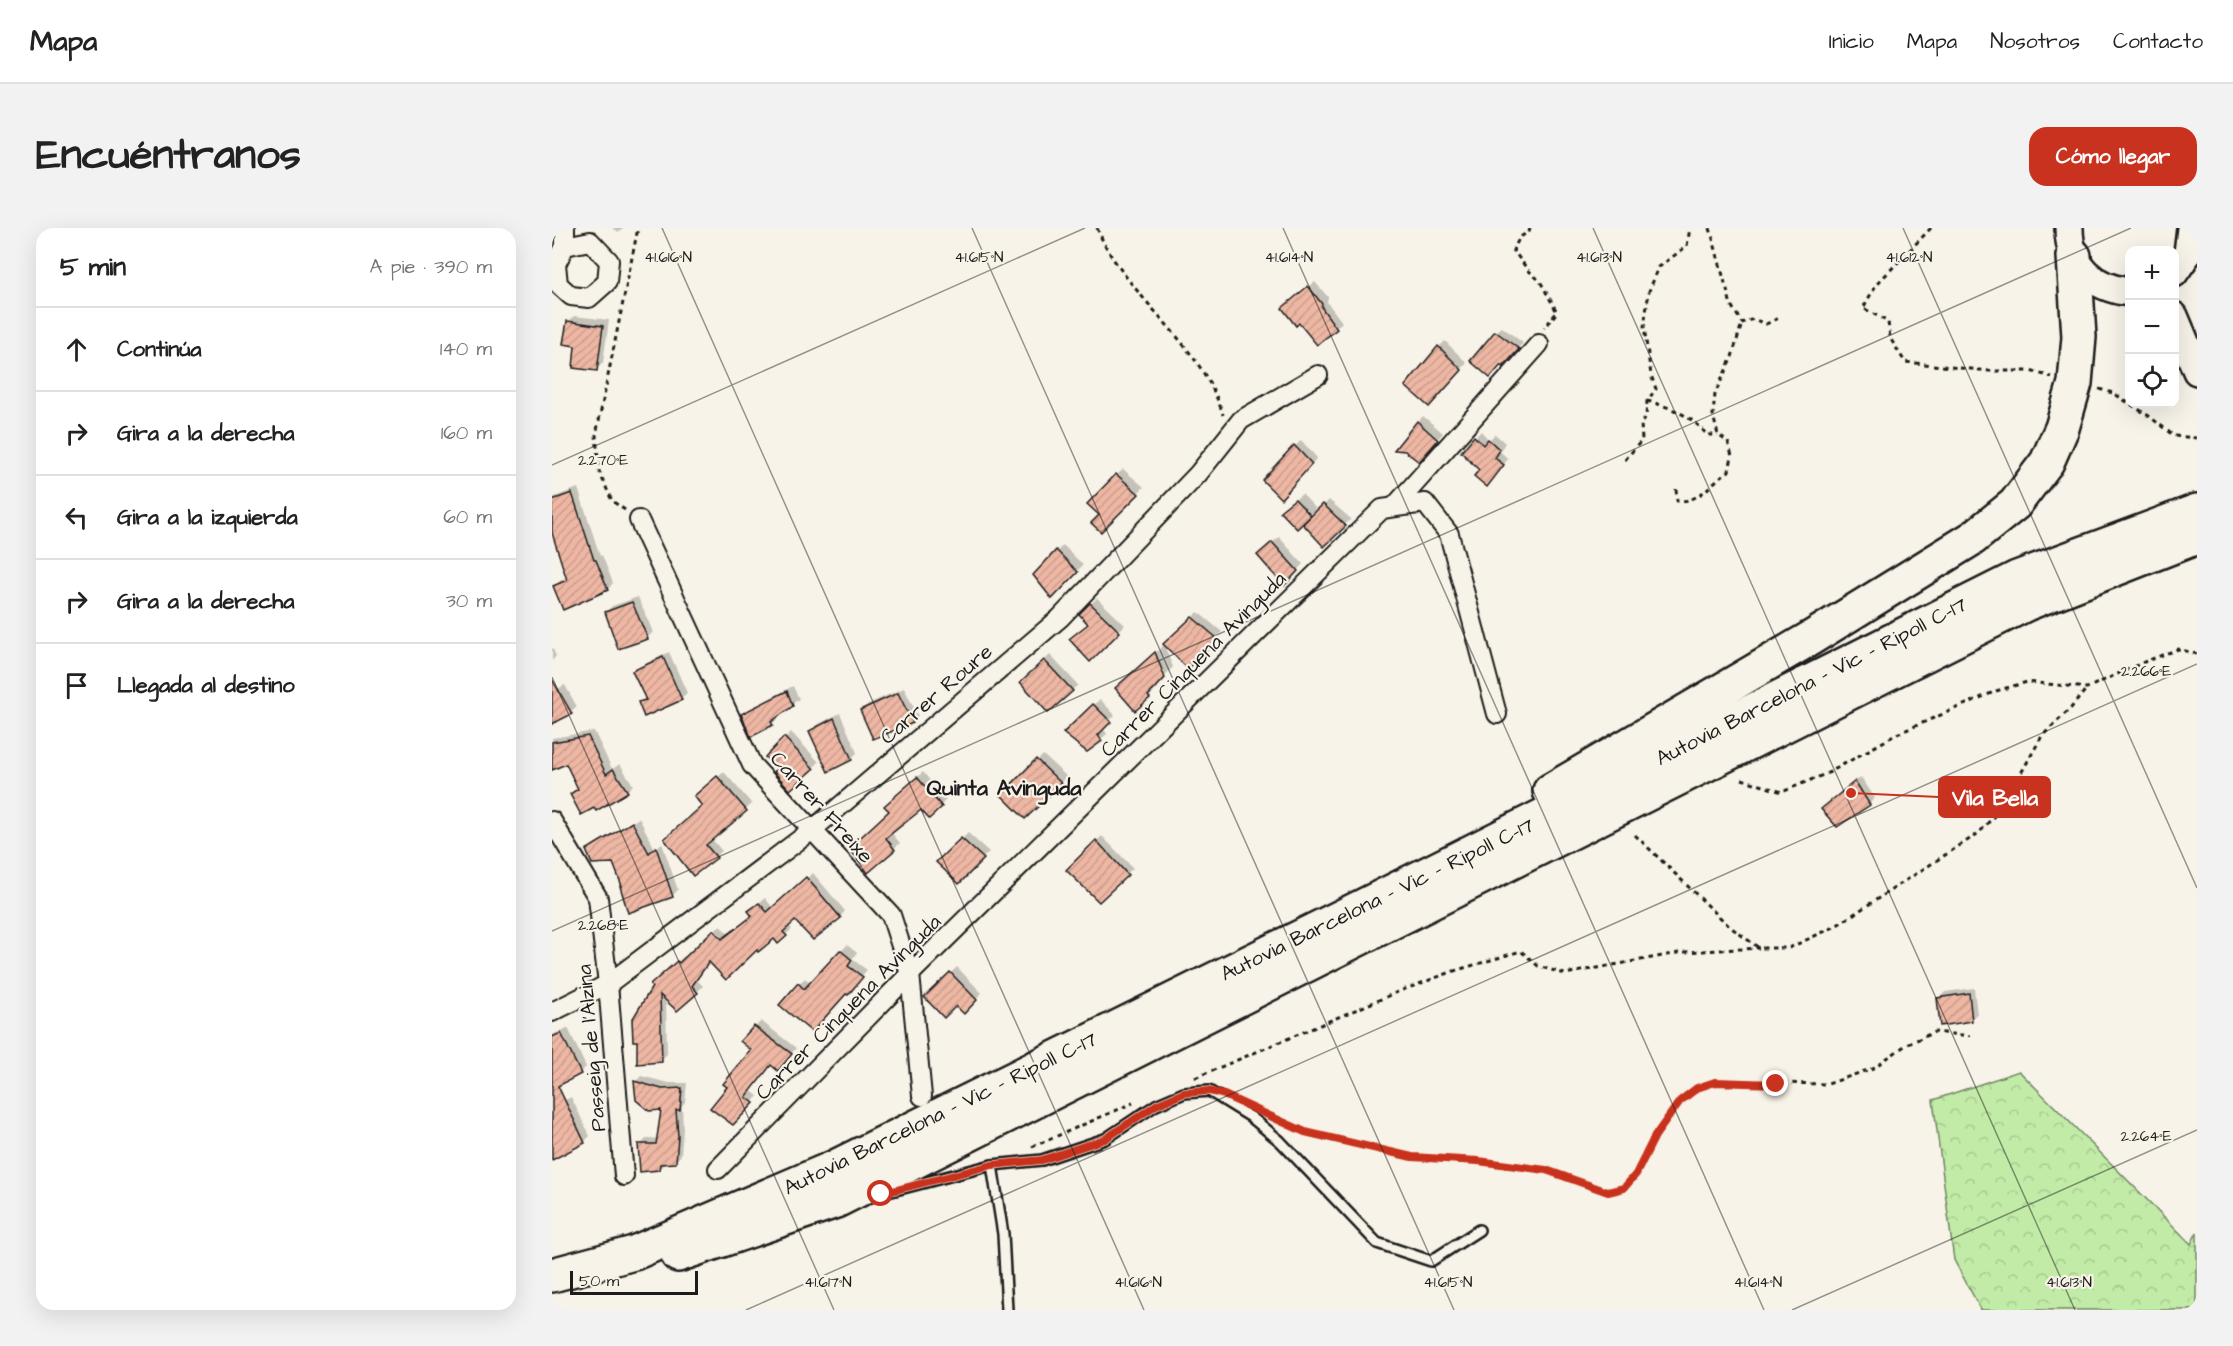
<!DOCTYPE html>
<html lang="es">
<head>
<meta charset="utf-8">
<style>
  body { margin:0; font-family:"Architects Daughter",sans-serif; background:#f2f2f2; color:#222 }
  .controls { position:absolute; right:18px; top:18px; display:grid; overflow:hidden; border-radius:12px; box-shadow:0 6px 24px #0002 }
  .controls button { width:54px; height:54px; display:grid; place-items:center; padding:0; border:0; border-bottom:2px solid #e0e0e0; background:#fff; color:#222; font:30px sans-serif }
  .scale { position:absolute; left:18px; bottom:15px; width:128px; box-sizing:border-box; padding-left:6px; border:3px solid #1c1c1c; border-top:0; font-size:16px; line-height:21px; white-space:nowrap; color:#1c1c1c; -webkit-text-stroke:4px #f7f3e8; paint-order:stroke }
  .stop { position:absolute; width:18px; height:18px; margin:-14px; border:4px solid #c8321e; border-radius:50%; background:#fff }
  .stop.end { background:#c8321e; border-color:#fff; box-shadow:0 2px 6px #0008 }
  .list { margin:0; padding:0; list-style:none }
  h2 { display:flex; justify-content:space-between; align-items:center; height:78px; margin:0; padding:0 24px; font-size:26px }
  h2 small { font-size:20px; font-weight:400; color:#767676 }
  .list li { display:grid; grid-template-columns:39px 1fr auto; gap:18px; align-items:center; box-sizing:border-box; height:84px; padding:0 24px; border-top:2px solid #e0e0e0 }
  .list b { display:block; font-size:22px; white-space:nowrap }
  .list em { font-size:20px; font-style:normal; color:#767676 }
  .icon { flex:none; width:33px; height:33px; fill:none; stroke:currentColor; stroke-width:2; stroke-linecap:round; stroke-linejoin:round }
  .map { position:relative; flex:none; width:1645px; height:1082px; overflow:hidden; border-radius:18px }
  header { display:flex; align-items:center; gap:36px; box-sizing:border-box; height:84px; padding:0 30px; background:#fff; border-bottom:2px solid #e0e0e0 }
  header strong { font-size:28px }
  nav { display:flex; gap:33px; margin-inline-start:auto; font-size:21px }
  .intro { display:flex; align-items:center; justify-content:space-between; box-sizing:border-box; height:144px; padding:0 36px }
  h1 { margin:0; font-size:42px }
  .button { padding:15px 27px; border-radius:18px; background:#c8321e; color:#fff; font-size:21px; font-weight:700 }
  main { display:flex; gap:36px; padding:0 36px }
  aside { flex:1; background:#fff; border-radius:18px; box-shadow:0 6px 24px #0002 }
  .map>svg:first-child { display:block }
  .forest { fill:url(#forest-crowns); stroke:#6e8462; stroke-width:1.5 }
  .shadow { fill:#0003 }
  .building { fill:url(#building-hatch); stroke:#1c1c1c; stroke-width:1.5 }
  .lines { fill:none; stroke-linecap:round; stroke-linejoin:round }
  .lane-casing { stroke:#1c1c1c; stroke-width:14 }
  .street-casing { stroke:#1c1c1c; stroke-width:22 }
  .secondary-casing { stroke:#1c1c1c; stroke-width:32 }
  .highway-casing { stroke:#1c1c1c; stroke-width:38 }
  .path { stroke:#1c1c1c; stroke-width:3; stroke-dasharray:4.5 4.5; stroke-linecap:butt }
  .lane { stroke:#f7f3e8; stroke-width:9 }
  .street { stroke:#f7f3e8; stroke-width:18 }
  .secondary { stroke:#f7f3e8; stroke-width:27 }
  .highway { stroke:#f7f3e8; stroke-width:33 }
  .route { stroke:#c8321e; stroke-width:8 }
  .ticks { fill:none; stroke:#1c1c1c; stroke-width:1.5; stroke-opacity:0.45 }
  .labels { text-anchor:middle; stroke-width:4.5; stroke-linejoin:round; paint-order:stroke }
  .street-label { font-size:21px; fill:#1c1c1c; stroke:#f7f3e8 }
  .neighbourhood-label { font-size:22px; font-weight:bold; fill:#1c1c1c; stroke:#f7f3e8 }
  .ticks-label { font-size:15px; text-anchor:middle; fill:#1c1c1c; stroke:#f7f3e8; stroke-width:4.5; stroke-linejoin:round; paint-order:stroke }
  .leader { fill:none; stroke:#c8321e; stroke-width:2 }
  .callout-dot { fill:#c8321e; stroke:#f7f3e8; stroke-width:2 }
  .callout { fill:#c8321e; stroke:#c8321e; stroke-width:2 }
  .callout-label { font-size:22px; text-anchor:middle; font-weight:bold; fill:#fff }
</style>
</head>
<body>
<header>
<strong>Mapa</strong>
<nav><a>Inicio</a><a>Mapa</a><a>Nosotros</a><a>Contacto</a></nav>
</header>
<div class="intro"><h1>Encuéntranos</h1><a class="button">Cómo llegar</a></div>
<main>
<aside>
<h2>5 min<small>A pie · 390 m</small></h2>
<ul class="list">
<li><svg class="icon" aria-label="ahead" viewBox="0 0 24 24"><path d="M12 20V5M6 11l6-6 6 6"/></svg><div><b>Continúa</b></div><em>140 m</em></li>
<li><svg class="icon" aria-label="right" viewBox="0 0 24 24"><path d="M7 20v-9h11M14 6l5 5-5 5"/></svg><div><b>Gira a la derecha</b></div><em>160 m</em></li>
<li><svg class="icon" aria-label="left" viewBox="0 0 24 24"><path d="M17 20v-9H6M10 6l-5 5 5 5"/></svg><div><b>Gira a la izquierda</b></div><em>60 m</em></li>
<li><svg class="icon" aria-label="right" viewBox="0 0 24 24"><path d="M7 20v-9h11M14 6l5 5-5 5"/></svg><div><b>Gira a la derecha</b></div><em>30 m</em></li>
<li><svg class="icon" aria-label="arrive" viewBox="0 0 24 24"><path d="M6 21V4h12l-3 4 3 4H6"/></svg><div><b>Llegada al destino</b></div></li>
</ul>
</aside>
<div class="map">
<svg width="1645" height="1082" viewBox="0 0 1645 1082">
  <defs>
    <pattern id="forest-crowns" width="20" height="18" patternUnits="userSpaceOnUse" patternTransform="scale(1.5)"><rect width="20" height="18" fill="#c1eba7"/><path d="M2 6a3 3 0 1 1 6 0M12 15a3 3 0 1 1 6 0" fill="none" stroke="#a5c98f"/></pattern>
    <pattern id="building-hatch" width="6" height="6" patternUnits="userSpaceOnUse" patternTransform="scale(1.5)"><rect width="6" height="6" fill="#eeb7a4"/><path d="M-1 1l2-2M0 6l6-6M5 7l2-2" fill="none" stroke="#cc9d8d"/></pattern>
  </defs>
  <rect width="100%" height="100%" fill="#f7f3e8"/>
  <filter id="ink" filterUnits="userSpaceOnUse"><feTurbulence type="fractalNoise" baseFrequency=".0167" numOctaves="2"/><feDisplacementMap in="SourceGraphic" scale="12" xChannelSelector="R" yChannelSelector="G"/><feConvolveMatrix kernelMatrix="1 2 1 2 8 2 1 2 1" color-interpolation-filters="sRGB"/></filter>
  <g filter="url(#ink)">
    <polygon class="forest" points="1467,843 1639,1016 1645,1004 1645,1082 1429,1082 1402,1032 1381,872"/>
    <g class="shadow">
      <polygon points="60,0 71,0 67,4"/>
      <polygon points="763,54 776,69 775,74 790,94 784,100 738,74"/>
      <polygon points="22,88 57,92 51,135 45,141 25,116 16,94"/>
      <polygon points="950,99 971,115 957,131 944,104"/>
      <polygon points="893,113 915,135 882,171 887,119"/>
      <polygon points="871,188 891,205 872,227 866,194"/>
      <polygon points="929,203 937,212 943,206 953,215 948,223 956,231 941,251 911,224"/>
      <polygon points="749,212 765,230 734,263 712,252"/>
      <polygon points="571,241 592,259 549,302 549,287 537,276"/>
      <polygon points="26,260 48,328 50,327 61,355 56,361 12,380 3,358 9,352 15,349 0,298 0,270"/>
      <polygon points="750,266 766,283 777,272 799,291 772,317 766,283 764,281 746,299 736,277"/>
      <polygon points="727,309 751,336 732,356 712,322"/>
      <polygon points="511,317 531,337 500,369 483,347"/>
      <polygon points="86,369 101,404 95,410 54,384 60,378"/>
      <polygon points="545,370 573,397 538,432 537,395 529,386"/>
      <polygon points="646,384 670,404 636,439 613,416"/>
      <polygon points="612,417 621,439 604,457 606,460 584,481 574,451"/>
      <polygon points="0,419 4,428 0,433"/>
      <polygon points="117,424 135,465 129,471 88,474 94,468 82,443 88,438"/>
      <polygon points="498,427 526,457 520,462 470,454"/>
      <polygon points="13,457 25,479 19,484 0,494 0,464"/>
      <polygon points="241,458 247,471 224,488 226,490 220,496 200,507 191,486 197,481"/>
      <polygon points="352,460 366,488 360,494 310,482 316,476"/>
      <polygon points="548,471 563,487 551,500 555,506 535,522 513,505"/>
      <polygon points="288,485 305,525 299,531 259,503 265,497"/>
      <polygon points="42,503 60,541 68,536 81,557 75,563 20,566 26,560 15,534 0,530 0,510"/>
      <polygon points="239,504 267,534 261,540 215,529"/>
      <polygon points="491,527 515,549 473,589 451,567"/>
      <polygon points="172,544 200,576 159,610 170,623 142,646 152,578 150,562"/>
      <polygon points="371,544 394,572 377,589 369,580 339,604 348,615 316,643 339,583 340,572"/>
      <polygon points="1309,549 1323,570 1317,576 1277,575"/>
      <polygon points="87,590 103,621 110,615 126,662 120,668 72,657 62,633 36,622 42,616"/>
      <polygon points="416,605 437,624 407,653 387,634"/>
      <polygon points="550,608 581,640 547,672 516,642"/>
      <polygon points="261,645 293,683 288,689 244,691 236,697 240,701 226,714 222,709 158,733 145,752 151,758 145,764 114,770 115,826 109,832 102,759 100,757 132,728 134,730 168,698 177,706 202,687 204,677 213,670 221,680"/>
      <polygon points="295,717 305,725 300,731 315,742 266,796 247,756 253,750 259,756"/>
      <polygon points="405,739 430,765 412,784 404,776 374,769"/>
      <polygon points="1422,760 1425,786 1419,792 1387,770 1393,764"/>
      <polygon points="209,793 244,820 232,835 220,836 198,862 206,868 181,895 177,858 201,821 190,813"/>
      <polygon points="16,800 34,839 28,845 0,859 0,807"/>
      <polygon points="89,848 117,855 135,855 133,874 130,878 131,901 129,927 123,934 114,934 107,941 88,917 94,911 107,910 111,881 85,872 84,853"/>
      <polygon points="19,869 38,908 32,914 0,930 0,879"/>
    </g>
    <g class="building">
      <polygon points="756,58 770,76 770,80 785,101 765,117 747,95 744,98 730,80"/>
      <polygon points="15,93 51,98 45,143 21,140 23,118 11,116"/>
      <polygon points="943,103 967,121 951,139 949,137 938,150 918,133"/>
      <polygon points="886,118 910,142 877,179 853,158"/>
      <polygon points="865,193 886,212 867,234 853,223 842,222"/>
      <polygon points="922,208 931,217 936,211 948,222 943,230 952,237 935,259 922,248 927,242 909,224"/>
      <polygon points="742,217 760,236 729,271 710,252"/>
      <polygon points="564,246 587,266 549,304 539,295 547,287 535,276"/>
      <polygon points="20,265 42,332 44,332 56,362 11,382 1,358 15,352 0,305 0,272"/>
      <polygon points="743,271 759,288 745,301 728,283"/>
      <polygon points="771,276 794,298 772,319 751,296"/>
      <polygon points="720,314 746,343 732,358 705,327"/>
      <polygon points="504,322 526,344 500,371 481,347"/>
      <polygon points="80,374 96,411 66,421 53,384"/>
      <polygon points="538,375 568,404 538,434 517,411 536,396 527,386"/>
      <polygon points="640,389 666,411 636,441 611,416"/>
      <polygon points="603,424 613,450 596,468 598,470 583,483 563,460"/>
      <polygon points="111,429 130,472 92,489 86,474 94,472 80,443"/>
      <polygon points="492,432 521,463 496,485 468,454"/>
      <polygon points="0,451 20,486 0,496"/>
      <polygon points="235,463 241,478 219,494 221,497 199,509 189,486"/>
      <polygon points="346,465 361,495 321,511 308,482"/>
      <polygon points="541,476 559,494 546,507 550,513 535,524 511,505"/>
      <polygon points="282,490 300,532 276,544 257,503"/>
      <polygon points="36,508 54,546 61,541 76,564 44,583 42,580 29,587 18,566 26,561 14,536 0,542 0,514"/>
      <polygon points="232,509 262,541 238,562 222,544 225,540 213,529"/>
      <polygon points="484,531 510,556 473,591 449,567"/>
      <polygon points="165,548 195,583 154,617 165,630 141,648 112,611 150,578 142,568"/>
      <polygon points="365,549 390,579 377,591 369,582 334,610 343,622 316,645 297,620 337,583 332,578"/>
      <polygon points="1303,553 1318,577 1285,599 1269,581"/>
      <polygon points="80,594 97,625 104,619 121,669 76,685 68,658 70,658 61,635 40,636 34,622"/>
      <polygon points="409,610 432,631 407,656 384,634"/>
      <polygon points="544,612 576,647 547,674 514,642"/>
      <polygon points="254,649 289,690 261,712 243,693 231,704 235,708 226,716 222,711 206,724 205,722 174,752 157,734 140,758 146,765 125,783 108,767 110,834 85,836 85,813 81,813 80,792 100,759 98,757 125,733 127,735 161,702 170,711 200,688 196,683 207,675 215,684"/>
      <polygon points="288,722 300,732 296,738 311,749 296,767 294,766 260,804 227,777 246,755 252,761"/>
      <polygon points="398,744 425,772 412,786 404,778 392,790 372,769"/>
      <polygon points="1417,765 1420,793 1388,798 1385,770"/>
      <polygon points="202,798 240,826 226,843 219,837 194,869 202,875 181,897 158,880 175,859 171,856 199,822 188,813"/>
      <polygon points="9,805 29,846 6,858 33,915 0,932 0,809"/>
      <polygon points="82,853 110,861 130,860 128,882 124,882 126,908 124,935 108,936 107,942 88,944 86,916 104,916 109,882 97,883 84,872"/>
    </g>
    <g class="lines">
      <defs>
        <g id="lane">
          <polyline points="440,937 490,932 553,911 604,877 632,865 657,863 699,889 728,913 825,1015 879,1033 927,1002"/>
          <polyline points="332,965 440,937 451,1006 455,1082"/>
        </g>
        <g id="street">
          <polyline points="13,0 13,18 4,36 6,56 19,68 37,70 55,54 57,33 38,13 13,18"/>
          <polyline points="842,279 987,116"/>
          <polyline points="87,292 200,537 339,687 358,746 370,868"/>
          <polyline points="0,593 46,670 56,756 72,948"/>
          <polyline points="0,784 56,756 259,603 508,390 646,246 689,192 766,147"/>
          <polyline points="166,941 358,746 830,281 873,275 897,306 945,486"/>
        </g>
        <g id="secondary">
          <path d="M1517,0C1517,38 1541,60 1578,64"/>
          <polyline points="1622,45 1636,25 1639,0"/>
          <polyline points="1622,88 1645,143"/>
        </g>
        <g id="highway">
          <polyline points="998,563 1259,410 1421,310 1463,276 1495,234 1510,200 1523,155 1527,109 1522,28"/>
          <polyline points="126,1027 284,973 1474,376 1645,309"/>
          <polyline points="0,1047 82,1025 281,940 811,678 1465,350 1645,283"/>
        </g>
      </defs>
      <use href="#lane" class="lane-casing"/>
      <use href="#street" class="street-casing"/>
      <use href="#secondary" class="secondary-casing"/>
      <use href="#highway" class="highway-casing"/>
      <g class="path">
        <path d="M545,0C573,69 649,113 671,187"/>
        <polyline points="978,0 977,4 968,9 961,22 976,42 988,53 1005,84 992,100"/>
        <polyline points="1158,0 1179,77 1190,95 1201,91 1214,96 1227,90"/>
        <polyline points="1379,0 1324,57 1311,80 1336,94 1338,110 1353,134 1437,143 1478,143 1500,149"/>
        <polyline points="1547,161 1561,165 1597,188 1622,208 1645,210"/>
        <path d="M1095,173C1117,178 1142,189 1155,207H1166"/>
        <polyline points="1073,232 1090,212 1089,196 1094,189 1095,173 1104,161 1099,147 1092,99 1097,63 1107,39 1135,18 1138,0"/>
        <path d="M1124,261L1125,273C1150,274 1157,255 1177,243L1180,228L1176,214L1166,207L1161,187L1163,166L1180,129L1190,95"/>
        <polyline points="73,282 60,273 47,243 44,207 86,0"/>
        <polyline points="1190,551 1230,564 1278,544 1345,506 1444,463 1475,454 1535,460 1592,434 1626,421 1645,426"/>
        <polyline points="1083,607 1177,698 1207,720 1237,720 1282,699 1427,605 1450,579 1490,508 1519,480 1535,460"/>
        <polyline points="643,850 848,763 902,743 969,723 986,738 1013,746 1132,724 1207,720"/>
        <polyline points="721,889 753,904 796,915 860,929 926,933 994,942 1057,965 1072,961 1084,946 1103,908 1128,873 1145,860 1163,854 1276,856 1321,840 1354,817 1382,804 1418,808"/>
        <polyline points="480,919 581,875"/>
      </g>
      <use href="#lane" class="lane"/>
      <use href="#street" class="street"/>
      <use href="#secondary" class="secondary"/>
      <use href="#highway" class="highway"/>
    </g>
  </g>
  <g class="lines" filter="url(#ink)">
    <polyline class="route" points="329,966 440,937 490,932 553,911 604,877 632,865 657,863 672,867 753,904 860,929 926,933 994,942 1056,964 1072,960 1084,946 1103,908 1128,873 1145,860 1163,854 1224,856"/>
  </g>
  <path class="ticks" d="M110,0L592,1082M420,0L902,1082M731,0L1212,1082M1041,0L1523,1082M1351,0L1645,660M0,237L533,0M0,449L282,1082M0,703L1579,0M194,1082L1645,436M1240,1082L1645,902"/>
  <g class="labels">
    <g class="street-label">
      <text transform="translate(641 436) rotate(-45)" y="7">Carrer Cinquena Avinguda</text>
      <text transform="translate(1259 453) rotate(-27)" y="7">Autovia Barcelona - Vic - Ripoll C-17</text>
      <text transform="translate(384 466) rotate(-41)" y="7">Carrer Roure</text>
      <text transform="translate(270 579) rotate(48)" y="7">Carrer Freixe</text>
      <text transform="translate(825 671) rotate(-26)" y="7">Autovia Barcelona - Vic - Ripoll C-17</text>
      <text transform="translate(296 779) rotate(-45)" y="7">Carrer Cinquena Avinguda</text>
      <text transform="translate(39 820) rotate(-95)" y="7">Passeig de l'Alzina</text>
      <text transform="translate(388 885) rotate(-26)" y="7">Autovia Barcelona - Vic - Ripoll C-17</text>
    </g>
    <g class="neighbourhood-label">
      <text x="452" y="567">Quinta Avinguda</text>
    </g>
  </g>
  <g class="ticks-label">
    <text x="116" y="34">41.616°N</text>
    <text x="427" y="34">41.615°N</text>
    <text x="737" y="34">41.614°N</text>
    <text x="1047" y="34">41.613°N</text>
    <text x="1357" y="34">41.612°N</text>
    <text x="51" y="237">2.270°E</text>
    <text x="1594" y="448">2.266°E</text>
    <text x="51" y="702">2.268°E</text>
    <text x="1594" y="913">2.264°E</text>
    <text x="276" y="1059">41.617°N</text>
    <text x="586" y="1059">41.616°N</text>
    <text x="896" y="1059">41.615°N</text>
    <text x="1206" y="1059">41.614°N</text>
    <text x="1517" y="1059">41.613°N</text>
  </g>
  <path class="leader" d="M1299 565L1387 569"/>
  <circle class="callout-dot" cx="1299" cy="565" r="6"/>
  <rect class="callout" x="1387" y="549" width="111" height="40" rx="6"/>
  <g class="callout-label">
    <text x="1443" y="577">Vila Bella</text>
  </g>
</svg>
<div class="controls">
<button>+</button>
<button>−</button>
<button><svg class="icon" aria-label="locate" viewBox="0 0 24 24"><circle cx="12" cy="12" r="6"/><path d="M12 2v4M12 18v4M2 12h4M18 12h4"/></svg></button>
</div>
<div class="scale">50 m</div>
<div class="stop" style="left:329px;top:966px"></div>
<div class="stop end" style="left:1224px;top:856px"></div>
</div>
</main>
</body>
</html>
